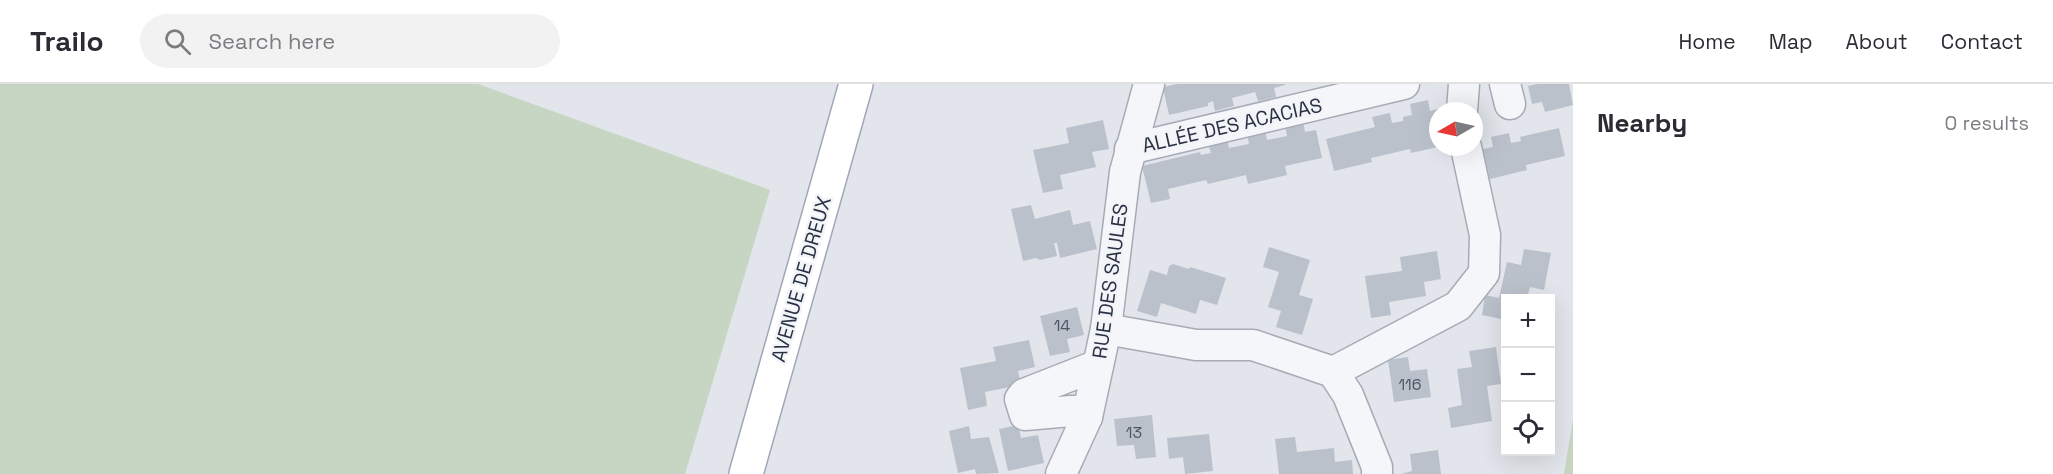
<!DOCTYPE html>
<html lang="en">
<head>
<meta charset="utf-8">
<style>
  body { margin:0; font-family:"Space Grotesk",sans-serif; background:#f2f2f3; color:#2b2b33 }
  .controls { position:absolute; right:18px; bottom:18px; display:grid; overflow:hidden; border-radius:0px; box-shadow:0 6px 24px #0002 }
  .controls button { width:54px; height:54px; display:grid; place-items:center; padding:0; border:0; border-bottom:2px solid #e1e1e2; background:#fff; color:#2b2b33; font:30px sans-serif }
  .compass { position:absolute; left:1429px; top:18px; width:54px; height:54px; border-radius:50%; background:#fff; box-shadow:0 6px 24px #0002; rotate:261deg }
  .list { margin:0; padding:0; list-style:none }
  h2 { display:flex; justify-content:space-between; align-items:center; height:78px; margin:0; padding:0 24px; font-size:26px }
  h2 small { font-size:20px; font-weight:400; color:#7c7c81 }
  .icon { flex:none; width:33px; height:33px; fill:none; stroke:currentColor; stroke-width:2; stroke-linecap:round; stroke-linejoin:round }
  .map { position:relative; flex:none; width:1573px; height:390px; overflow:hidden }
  header { display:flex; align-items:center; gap:36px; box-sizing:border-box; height:84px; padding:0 30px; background:#fff; border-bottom:2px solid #e1e1e2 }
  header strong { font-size:28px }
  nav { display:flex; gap:33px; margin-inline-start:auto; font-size:21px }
  .search { width:420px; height:54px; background:#f2f2f3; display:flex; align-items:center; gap:15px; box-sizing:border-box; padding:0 21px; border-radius:33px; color:#7c7c81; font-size:22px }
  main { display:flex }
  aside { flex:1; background:#fff }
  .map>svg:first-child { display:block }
  .green { fill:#c6d6c2 }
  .building { fill:#bbc1cb }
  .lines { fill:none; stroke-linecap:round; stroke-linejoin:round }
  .minor-casing { stroke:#a7abb6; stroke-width:33 }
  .major-casing { stroke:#a0a8b8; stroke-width:36 }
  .minor { stroke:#f5f6f9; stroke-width:30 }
  .major { stroke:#fff; stroke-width:33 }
  .labels { text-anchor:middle; stroke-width:5; stroke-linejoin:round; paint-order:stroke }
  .number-label { font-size:16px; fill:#4e5566 }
  .street-label { font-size:20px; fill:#293144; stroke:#f2f4f8 }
</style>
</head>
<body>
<header>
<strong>Trailo</strong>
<div class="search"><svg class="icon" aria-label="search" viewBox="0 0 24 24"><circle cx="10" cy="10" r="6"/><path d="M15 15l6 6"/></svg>Search here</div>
<nav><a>Home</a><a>Map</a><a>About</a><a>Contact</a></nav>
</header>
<main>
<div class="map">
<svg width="1573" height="390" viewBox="0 0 1573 390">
  <rect width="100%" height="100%" fill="#e2e5eb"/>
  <g class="green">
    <polygon points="0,0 478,0 770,106 685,390 0,390"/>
    <polygon points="1573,335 1573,390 1564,390"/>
  </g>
  <g class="building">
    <polygon points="1177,0 1285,0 1285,1 1274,4 1276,13 1258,17 1255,8 1232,14 1234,22 1215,27 1213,17 1208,19 1208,22 1169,31 1163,3"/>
    <polygon points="1537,0 1569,0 1573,21 1545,28 1542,18 1532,20 1528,2"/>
    <polygon points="1428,16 1430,27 1441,24 1442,27 1438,27 1438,63 1411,69 1410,65 1371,74 1372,78 1334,87 1326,55 1375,43 1372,33 1390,29 1392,39 1403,37 1403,33 1412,31 1410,20"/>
    <polygon points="1103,36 1109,65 1092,68 1096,83 1060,91 1063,105 1043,109 1033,66 1069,59 1066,44"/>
    <polygon points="1303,37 1305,48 1316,46 1322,74 1285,82 1287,91 1248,100 1246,91 1208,100 1206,96 1168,105 1170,115 1151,119 1142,82 1200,68 1201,71 1211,69 1208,59 1227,55 1229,64 1249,60 1247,50 1265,46 1267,56 1287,52 1285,41"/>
    <polygon points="1559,44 1565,72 1526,81 1527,86 1490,95 1483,65 1493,63 1491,53 1509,49 1511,59 1521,57 1520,53"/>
    <polygon points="1031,121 1035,135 1070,126 1073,141 1090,137 1097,165 1060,174 1057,159 1054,159 1057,172 1040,176 1036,174 1023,177 1011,125"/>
    <polygon points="1269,163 1310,176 1299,211 1313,215 1302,251 1276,243 1281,227 1268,223 1279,188 1263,183"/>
    <polygon points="1524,165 1551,169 1544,206 1530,203 1527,214 1506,214 1506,236 1482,231 1485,211 1499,214 1507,178 1521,181"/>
    <polygon points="1437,167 1441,195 1424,198 1426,212 1389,218 1391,231 1371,234 1365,192 1402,187 1400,173"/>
    <polygon points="1173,180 1189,185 1190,183 1226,194 1217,221 1200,216 1196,230 1161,219 1157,233 1137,227 1150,186 1167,191 1169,182"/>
    <polygon points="1077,223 1084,251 1067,255 1070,268 1050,272 1040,232"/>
    <polygon points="1029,256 1035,283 1018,287 1021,301 985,308 987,322 968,326 960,284 996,277 993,263"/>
    <polygon points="1496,263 1501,300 1487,302 1492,337 1451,344 1448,324 1462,321 1457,285 1472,283 1469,267"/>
    <polygon points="1408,273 1410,287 1427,285 1431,313 1394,318 1388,276"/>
    <polygon points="1152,331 1156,373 1136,375 1134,361 1117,362 1114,335"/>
    <polygon points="1018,341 1021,354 1038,351 1044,379 1008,387 999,345"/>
    <polygon points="969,342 971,355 989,353 999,389 976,390 975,385 958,389 949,347"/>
    <polygon points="1209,350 1213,387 1185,390 1183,373 1169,375 1167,354"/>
    <polygon points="1295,353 1297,368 1334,364 1335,378 1352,376 1353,390 1279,390 1275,355"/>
    <polygon points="1438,366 1441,390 1401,390 1412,387 1410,370"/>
  </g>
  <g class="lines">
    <defs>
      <g id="minor">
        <polyline points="1505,0 1510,20"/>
        <polyline points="1462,27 1464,0"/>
        <polyline points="1130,65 1404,0"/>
        <polyline points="1106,245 1196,261 1253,261 1333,288"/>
        <polyline points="1087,333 1078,327 1071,327 1025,331 1020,315 1024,310 1098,281"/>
        <polyline points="1061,390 1087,333 1106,245 1125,88 1149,0"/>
        <polyline points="1377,390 1377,383 1348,311 1333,288 1458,222 1484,189 1485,151 1466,63"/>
      </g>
      <polyline id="major" points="746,390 856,0"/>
    </defs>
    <use href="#minor" class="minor-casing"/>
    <use href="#major" class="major-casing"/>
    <use href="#minor" class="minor"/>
    <use href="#major" class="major"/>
  </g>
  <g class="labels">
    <g class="number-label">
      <text x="1062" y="247">14</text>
      <text x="1410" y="306">116</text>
      <text x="1134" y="354">13</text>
    </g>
    <g class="street-label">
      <text transform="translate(1232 41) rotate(-13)" y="7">ALLÉE DES ACACIAS</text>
      <text transform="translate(801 195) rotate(-74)" y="7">AVENUE DE DREUX</text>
      <text transform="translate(1110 197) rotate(-82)" y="7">RUE DES SAULES</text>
    </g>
  </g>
</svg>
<div class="controls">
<button>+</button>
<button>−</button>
<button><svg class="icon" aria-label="locate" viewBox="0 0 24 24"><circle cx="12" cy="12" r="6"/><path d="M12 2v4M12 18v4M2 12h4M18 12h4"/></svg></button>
</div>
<svg class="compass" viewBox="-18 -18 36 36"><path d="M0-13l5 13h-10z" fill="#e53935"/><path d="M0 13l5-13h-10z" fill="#7c7c81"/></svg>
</div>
<aside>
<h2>Nearby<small>0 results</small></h2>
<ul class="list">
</ul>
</aside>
</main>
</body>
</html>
